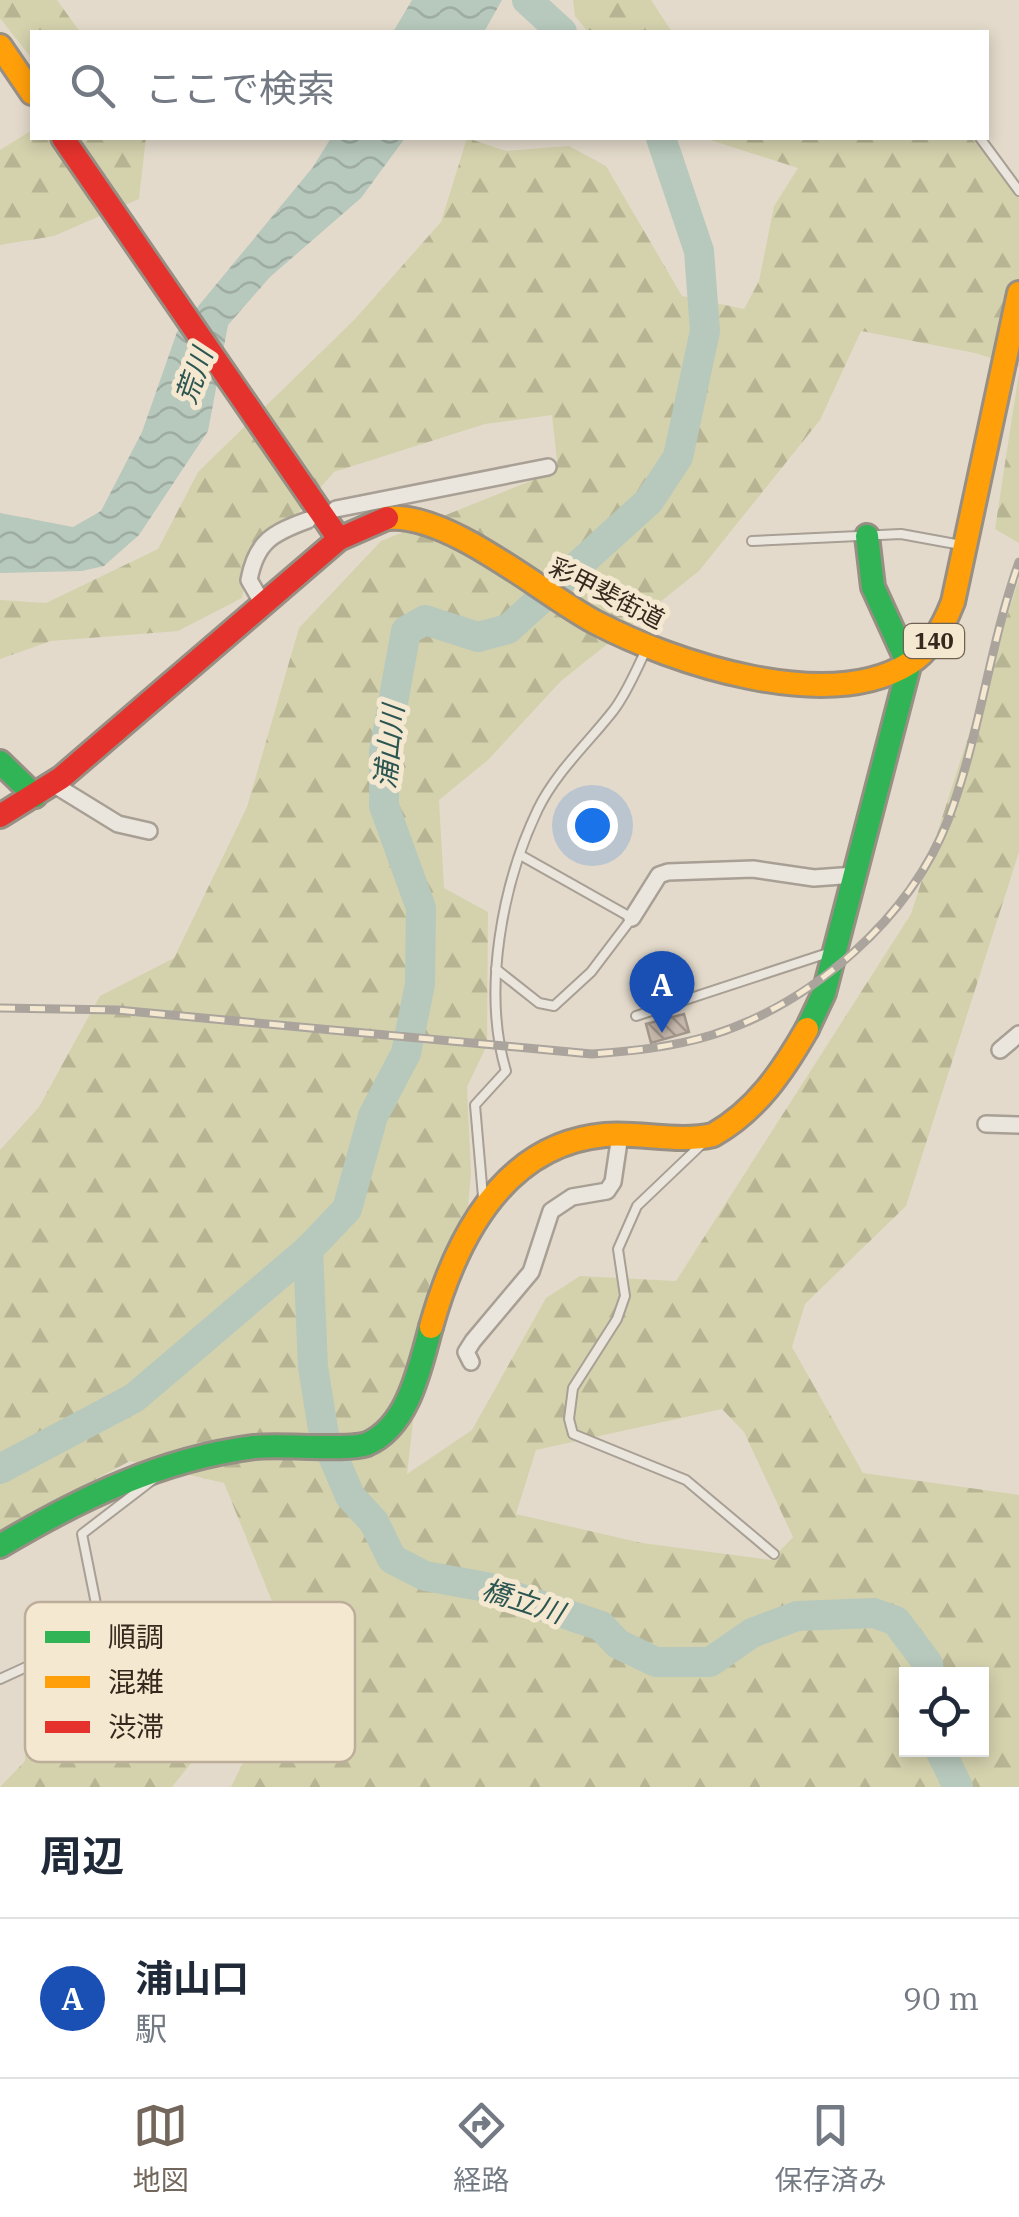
<!DOCTYPE html>
<html lang="ja">
<head>
<meta charset="utf-8">
<style>
  body { margin:0; font-family:"IBM Plex Serif","Noto Sans JP",serif; background:#f2f2f3; color:#1f2937 }
  .controls { position:absolute; right:30px; bottom:30px; display:grid; overflow:hidden; border-radius:0px; box-shadow:0 5px 15px #0003 }
  .controls button { width:90px; height:90px; display:grid; place-items:center; padding:0; border:0; border-bottom:2px solid #e0e1e3; background:#fff; color:#1f2937; font:50px sans-serif }
  .you { position:absolute; left:592px; top:825px; width:35px; height:35px; margin:-25px; border:8px solid #fff; border-radius:50%; background:#1a73e8; box-shadow:0 0 0 15px #1a73e833 }
  .badge { display:grid; place-items:center; width:65px; height:65px; border-radius:50%; background:#73665a; color:#fff; font-size:32px; font-weight:700 }
  .pin { position:absolute; translate:-50% -82px; filter:drop-shadow(0 2px 5px #0008) }
  .pin::after { content:''; position:absolute; top:52px; width:35px; height:30px; background:inherit; clip-path:polygon(0 0,100% 0,50% 100%) }
  .list { margin:0; padding:0; list-style:none }
  h2 { display:flex; justify-content:space-between; align-items:center; height:130px; margin:0; padding:0 40px; font-size:42px }
  h2 small { font-size:32px; font-weight:400; color:#747a83 }
  .list li { display:grid; grid-template-columns:65px 1fr auto; gap:30px; align-items:center; box-sizing:border-box; height:160px; padding:0 40px; border-top:2px solid #e0e1e3 }
  .list b { display:block; font-size:38px; white-space:nowrap }
  .list p { margin:0; font-size:32px; white-space:nowrap; color:#747a83 }
  .list em { font-size:32px; font-style:normal; color:#747a83 }
  .icon { flex:none; width:55px; height:55px; fill:none; stroke:currentColor; stroke-width:2; stroke-linecap:round; stroke-linejoin:round }
  .map { position:relative; flex:none; width:1019px; height:1787px; overflow:hidden }
  .search { position:absolute; background:#fff; box-shadow:0 5px 15px #0003; left:30px; right:30px; top:30px; height:110px; display:flex; align-items:center; gap:25px; box-sizing:border-box; padding:0 35px; border-radius:0px; color:#747a83; font-size:38px }
  .sheet { height:290px; background:#fff }
  nav { display:flex; justify-content:space-around; align-items:center; box-sizing:border-box; height:140px; border-top:2px solid #e0e1e3; background:#fff; font-size:28px; color:#747a83 }
  nav a { display:grid; justify-items:center; gap:5px }
  nav .on { color:#73665a }
  .map>svg:first-child { display:block }
  .forest { fill:url(#forest-firs); fill-rule:evenodd }
  .water { fill:url(#water-waves) }
  .lines { fill:none; stroke-linecap:round; stroke-linejoin:round }
  .river { stroke:#b7c8bc; stroke-width:30 }
  .building { fill:url(#building-back-hatch); stroke:#a3968b; stroke-width:2.5 }
  .lane-casing { stroke:#a89f95; stroke-width:12 }
  .street-casing { stroke:#a89f95; stroke-width:20 }
  .fast-casing { stroke:#988f84; stroke-width:28 }
  .slow-casing { stroke:#988f84; stroke-width:28 }
  .jam-casing { stroke:#988f84; stroke-width:28 }
  .lane { stroke:#ebe6dd; stroke-width:8 }
  .street { stroke:#ebe6dd; stroke-width:15 }
  .fast { stroke:#30b455; stroke-width:22 }
  .slow { stroke:#ff9f0a; stroke-width:22 }
  .jam { stroke:#e5322d; stroke-width:22 }
  .rail-casing { stroke:#aaa49d; stroke-width:9 }
  .rail { stroke:#f5e8d1; stroke-width:5; stroke-dasharray:15; stroke-linecap:butt }
  .labels { text-anchor:middle; stroke-width:10; stroke-linejoin:round; paint-order:stroke }
  .shield { fill:#f5e8d1; stroke:#6f6253; stroke-width:2.5 }
  .shield-label { font-size:22px; font-weight:bold; fill:#36281d }
  .street-label { font-size:25px; fill:#36281d; stroke:#f5e8d1 }
  .water-label { font-size:28px; font-style:italic; fill:#2c5651; stroke:#f5e8d1 }
  .key { fill:#f5e8d1; stroke:#bcae9b; stroke-width:2.5 }
  .key-label { font-size:28px; fill:#36281d }
</style>
</head>
<body>
<div class="map">
<svg width="1019" height="1787" viewBox="0 0 1019 1787">
  <defs>
    <pattern id="forest-firs" width="22" height="20" patternUnits="userSpaceOnUse" patternTransform="scale(2.5)"><rect width="22" height="20" fill="#d4d2ad"/><path d="M5 1l3.5 6h-7zM16 11l3.5 6h-7z" fill="#b7b494"/></pattern>
    <pattern id="water-waves" width="16" height="10" patternUnits="userSpaceOnUse" patternTransform="scale(2.5)"><rect width="16" height="10" fill="#b7c8bc"/><path d="M0 5q4-4 8 0t8 0" fill="none" stroke="#9eaca1"/></pattern>
    <pattern id="building-back-hatch" width="6" height="6" patternUnits="userSpaceOnUse" patternTransform="scale(2.5)"><rect width="6" height="6" fill="#c7b8ac"/><path d="M-1 5l2 2M0 0l6 6M5-1l2 2" fill="none" stroke="#a2968b"/></pattern>
  </defs>
  <rect width="100%" height="100%" fill="#e3dacb"/>
  <g class="forest">
    <polygon points="0,0 57,0 80,32 32,32 32,59 0,18"/>
    <polygon points="573,0 651,0 672,32 588,32 575,16"/>
    <polygon points="32,130 32,138 146,138 139,199 54,236 0,245 0,150"/>
    <path d="M467,138L506,151L569,146L606,166L682,296L744,309L759,281L774,206L798,168L704,138H971L1019,188V367L975,353L861,331L820,420L699,571L561,681L488,760L439,800L444,888L488,912L487,1045L467,1087L471,1173L467,1218L429,1284L407,1474L472,1430L546,1298L580,1276L676,1281L911,914L1019,579V852L906,1206L805,1304L792,1347L863,1473L1019,1495V1787H231L258,1732L289,1643L224,1483L130,1461L0,1530V1150L39,1107L100,996L174,958L247,807L299,628L381,541L558,470L552,415L485,424L334,472L247,571L242,598L178,631L51,641L0,659V600L46,603L158,549L198,472L355,319L441,222ZM722,1409L744,1432L793,1537L771,1560L642,1543L516,1514L536,1450ZM906,1674H982V1750H906Z"/>
    <polygon points="1019,372 1019,543 995,529"/>
    <polygon points="180,1627 224,1645 237,1693 212,1737 172,1787 0,1787 25,1761 26,1738 105,1706 111,1653"/>
  </g>
  <g class="water">
    <polygon points="412,0 502,0 484,32 393,32"/>
    <polygon points="331,138 405,138 361,198 270,277 228,325 208,431 139,535 104,566 82,571 0,573 0,513 73,527 101,511 142,432 177,332 313,167"/>
  </g>
  <g class="lines">
    <g class="river">
      <polyline points="527,0 562,32"/>
      <polyline points="308,1250 313,1367 324,1435 350,1496 374,1522 392,1559 425,1576 486,1587 601,1626 618,1644 656,1662 710,1662 752,1633 797,1616 874,1613 896,1621 928,1664 929,1674"/>
      <polyline points="0,1469 134,1398 308,1250 347,1209 373,1116 406,1053 420,984 421,908 384,806 384,752 406,631 425,620 478,637 508,629 649,501 678,457 705,331 699,251 661,138"/>
      <polyline points="940,1750 958,1787"/>
    </g>
  </g>
  <polygon class="building" points="684,1014 689,1032 651,1043 646,1024"/>
  <g class="lines">
    <defs>
      <g id="lane">
        <polyline points="980,138 1019,191"/>
        <polyline points="752,541 901,534 961,545"/>
        <polyline points="496,969 539,1003 554,1006 591,972 632,918 522,856"/>
        <polyline points="636,1016 831,952"/>
        <polyline points="703,1143 637,1206 618,1249 625,1296 617,1319 573,1388 569,1419 573,1434 686,1480 774,1554"/>
        <path d="M483,1197L475,1105L506,1071C482,991 502,884 538,809C556,772 588,743 613,711C627,693 636,670 646,650"/>
        <polyline points="0,1679 94,1636 99,1619 82,1534 155,1478"/>
      </g>
      <g id="street">
        <polyline points="336,509 548,467"/>
        <path d="M263,604L249,580C256,542 272,533 308,520"/>
        <polyline points="53,784 118,824 149,831"/>
        <polyline points="632,918 659,875 668,872 753,869 814,878 855,875"/>
        <polyline points="1000,1050 1019,1034"/>
        <polyline points="986,1124 1019,1125"/>
        <polyline points="471,1362 466,1352 473,1341 531,1272 551,1211 572,1197 607,1191 613,1182 620,1135"/>
      </g>
      <g id="fast">
        <polyline points="0,762 35,796"/>
        <polyline points="807,1029 824,993 909,666 873,587 867,536"/>
        <path d="M0,1546C79,1499 161,1459 254,1447C281,1444 348,1451 367,1444C409,1426 420,1366 431,1327"/>
      </g>
      <g id="slow">
        <polyline points="0,46 32,93"/>
        <path d="M387,518C449,512 541,593 595,622C673,663 828,715 910,663C931,650 944,625 953,602L1019,293"/>
        <path d="M431,1327C456,1238 504,1144 605,1135C640,1132 679,1143 713,1135C756,1111 783,1071 807,1029"/>
      </g>
      <g id="jam">
        <polyline points="63,138 339,539"/>
        <polyline points="0,816 61,778 339,539 387,518"/>
      </g>
    </defs>
    <use href="#lane" class="lane-casing"/>
    <use href="#street" class="street-casing"/>
    <use href="#fast" class="fast-casing"/>
    <use href="#slow" class="slow-casing"/>
    <use href="#jam" class="jam-casing"/>
    <use href="#lane" class="lane"/>
    <use href="#street" class="street"/>
    <use href="#fast" class="fast"/>
    <use href="#slow" class="slow"/>
    <use href="#jam" class="jam"/>
    <defs>
      <path id="rail" d="M0,1008L117,1010L592,1054C633,1051 673,1047 712,1035C813,1003 910,918 948,820C980,736 989,646 1019,562"/>
    </defs>
    <use href="#rail" class="rail-casing"/>
    <use href="#rail" class="rail"/>
  </g>
  <g class="labels">
    <rect class="shield" x="904" y="624" width="60" height="34" rx="8"/>
    <g class="shield-label">
      <text x="934" y="649">140</text>
    </g>
    <g class="street-label">
      <text transform="translate(607 593) rotate(27)" y="9">彩甲斐街道</text>
    </g>
    <g class="water-label">
      <text transform="translate(194 376) rotate(-71)" y="10">荒川</text>
      <text transform="translate(389 747) rotate(-84)" y="10">浦山川</text>
      <text transform="translate(523 1601) rotate(18)" y="10">橋立川</text>
    </g>
  </g>
  <rect x="25" y="1602" width="330" height="160" rx="15" class="key"/>
  <rect x="45" y="1631" width="45" height="12" fill="#30b455"/>
  <rect x="45" y="1676" width="45" height="12" fill="#ff9f0a"/>
  <rect x="45" y="1721" width="45" height="12" fill="#e5322d"/>
  <g class="key-label">
    <text x="108" y="1647">順調</text>
    <text x="108" y="1692">混雑</text>
    <text x="108" y="1737">渋滞</text>
  </g>
</svg>
<div class="controls">
<button><svg class="icon" aria-label="locate" viewBox="0 0 24 24"><circle cx="12" cy="12" r="6"/><path d="M12 2v4M12 18v4M2 12h4M18 12h4"/></svg></button>
</div>
<div class="you"></div>
<div class="pin badge" style="left:662px;top:1033px;background:#1a4fb4">A</div>
<div class="search"><svg class="icon" aria-label="search" viewBox="0 0 24 24"><circle cx="10" cy="10" r="6"/><path d="M15 15l6 6"/></svg>ここで検索</div>
</div>
<section class="sheet">
<h2>周辺<small></small></h2>
<ul class="list">
<li><span class="badge" style="background:#1a4fb4">A</span><div><b>浦山口</b><p>駅</p></div><em>90 m</em></li>
</ul>
</section>
<nav>
<a class="on"><svg class="icon" aria-label="map" viewBox="0 0 24 24"><path d="M3 6l6-2 6 2 6-2v14l-6 2-6-2-6 2zM9 4v14M15 6v14"/></svg>地図</a>
<a><svg class="icon" aria-label="directions" viewBox="0 0 24 24"><path d="M12 3l9 9-9 9-9-9zM9 14v-3h6M13 9l2 2-2 2"/></svg>経路</a>
<a><svg class="icon" aria-label="saved" viewBox="0 0 24 24"><path d="M7 4h10v16l-5-4-5 4z"/></svg>保存済み</a>
</nav>
</body>
</html>
